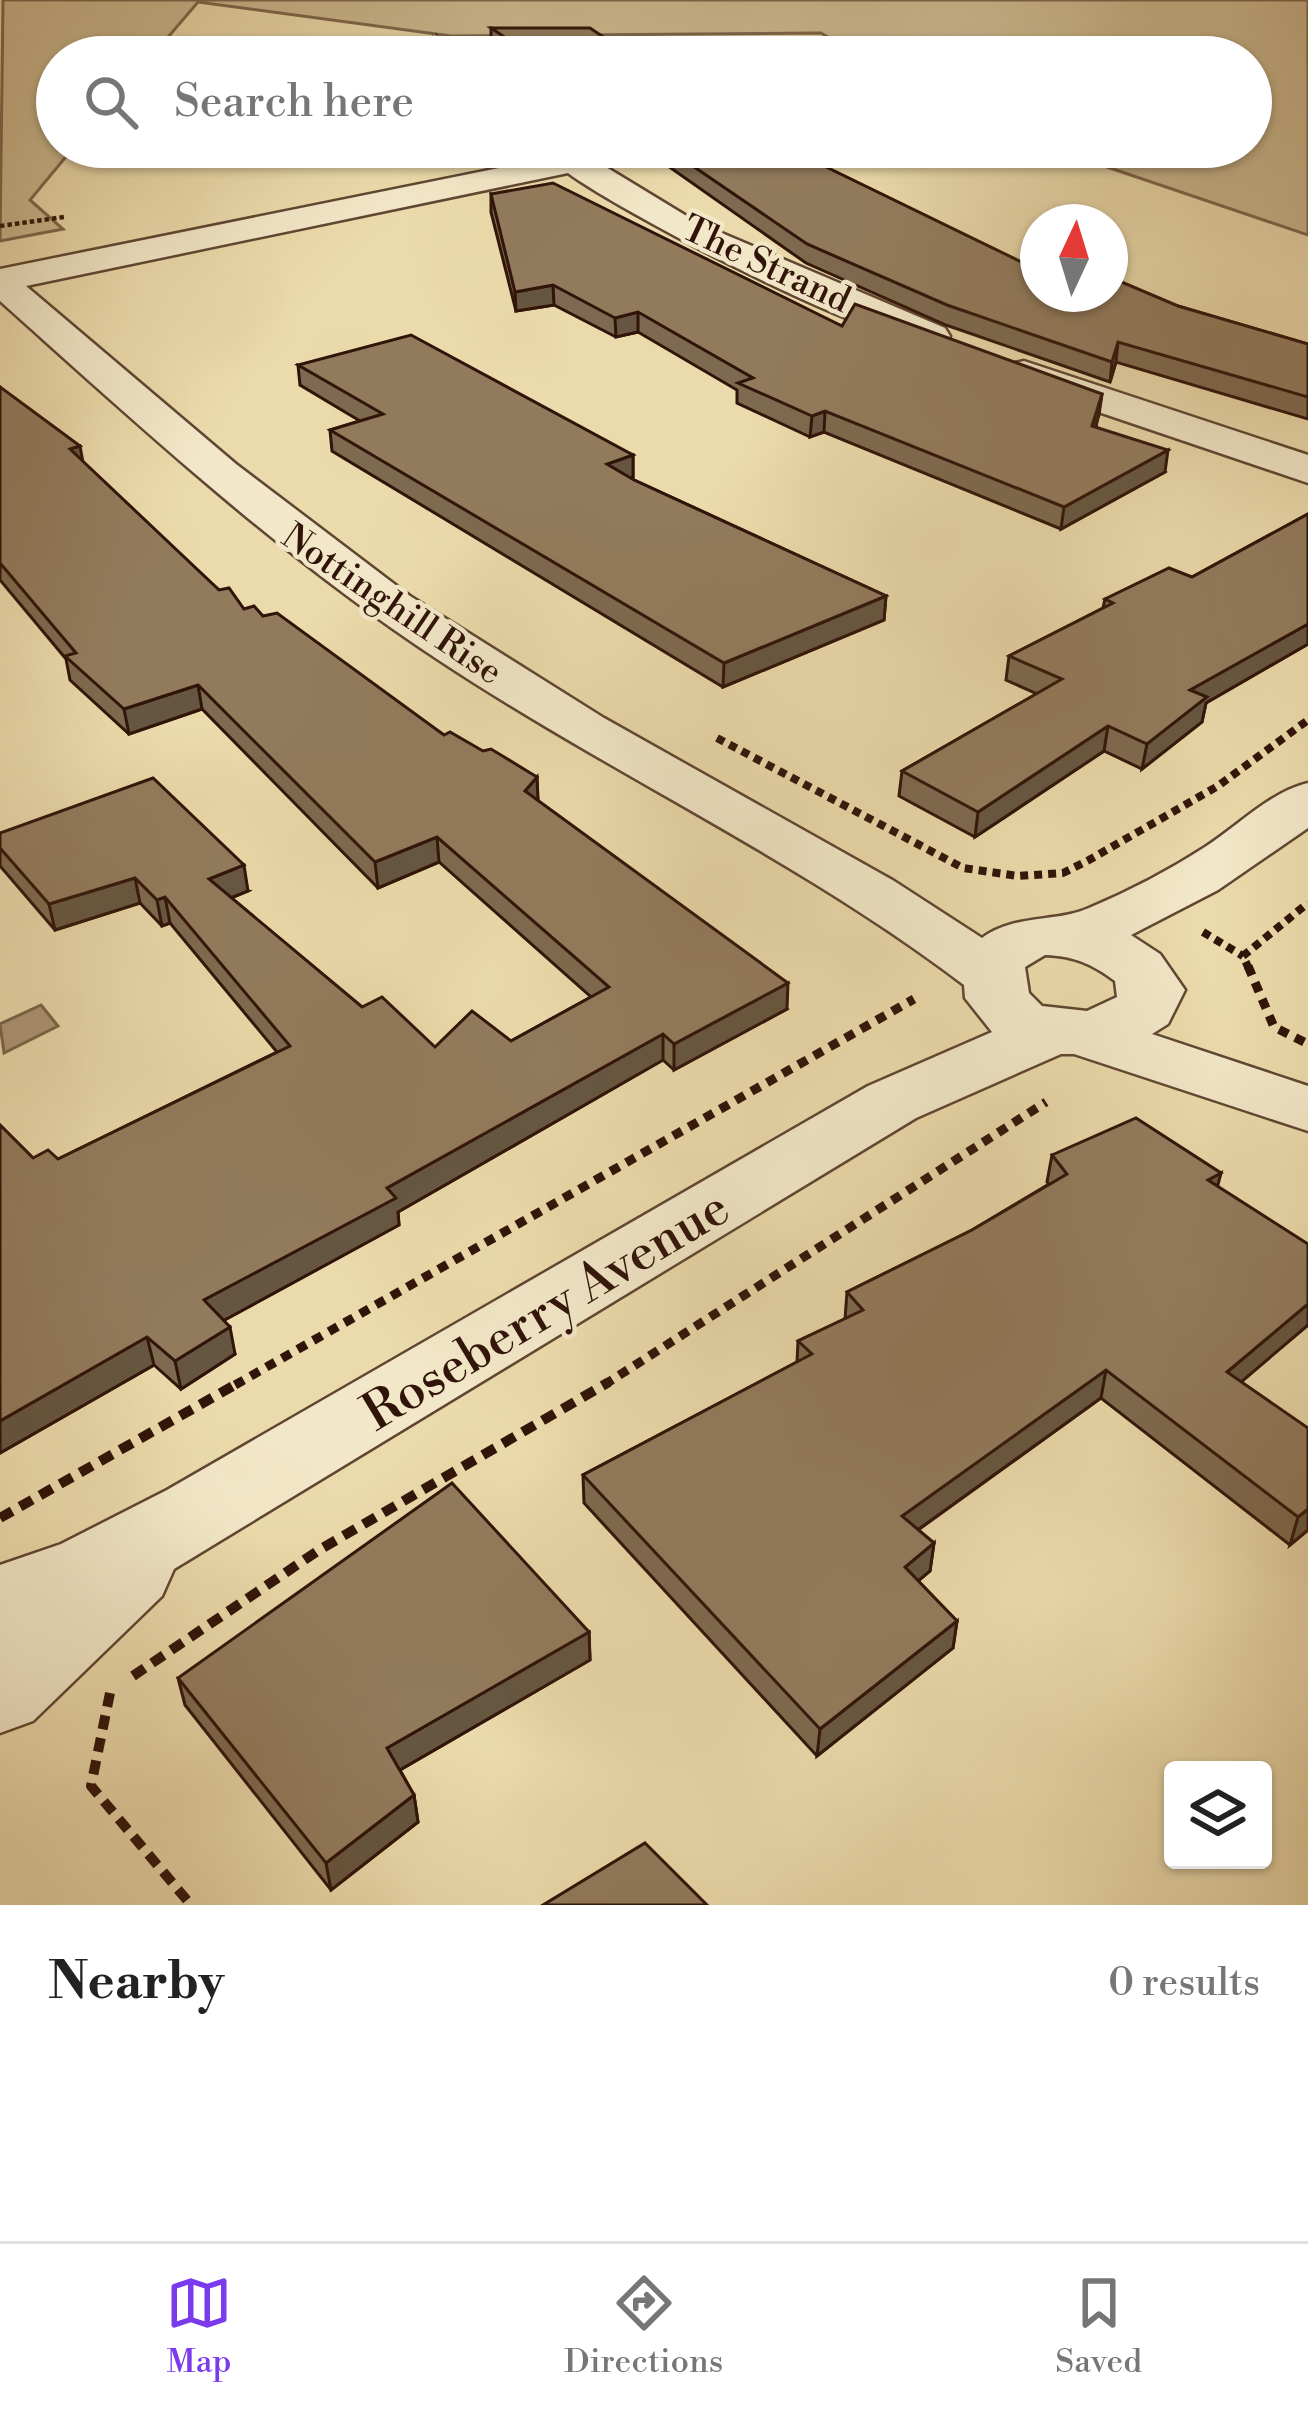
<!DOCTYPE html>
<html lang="en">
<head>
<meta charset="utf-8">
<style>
  body { margin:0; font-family:"Libre Bodoni",serif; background:#f2f2f2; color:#222 }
  .controls { position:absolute; right:36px; bottom:36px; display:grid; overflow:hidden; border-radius:12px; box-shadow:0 3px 9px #0004 }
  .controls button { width:108px; height:108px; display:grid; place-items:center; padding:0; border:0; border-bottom:3px solid #e0e0e0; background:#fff; color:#222; font:60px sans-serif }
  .compass { position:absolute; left:1020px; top:204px; width:108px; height:108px; border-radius:50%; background:#fff; box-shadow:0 3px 9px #0004; rotate:4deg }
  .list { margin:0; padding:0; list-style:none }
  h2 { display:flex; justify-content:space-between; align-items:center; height:156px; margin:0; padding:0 48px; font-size:51px }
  h2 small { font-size:39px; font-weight:400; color:#767676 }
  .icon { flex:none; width:66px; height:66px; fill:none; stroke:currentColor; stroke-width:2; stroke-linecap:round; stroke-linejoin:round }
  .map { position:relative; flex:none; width:1308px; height:1905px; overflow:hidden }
  .search { position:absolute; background:#fff; box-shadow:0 3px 9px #0004; left:36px; right:36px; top:36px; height:132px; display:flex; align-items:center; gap:30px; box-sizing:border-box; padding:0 42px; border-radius:66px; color:#767676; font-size:45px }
  .sheet { height:336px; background:#fff }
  nav { display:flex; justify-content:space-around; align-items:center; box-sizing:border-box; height:168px; border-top:3px solid #e0e0e0; background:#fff; font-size:33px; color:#767676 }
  nav a { display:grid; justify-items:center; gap:6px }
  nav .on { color:#7c3aed }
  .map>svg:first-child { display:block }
  .green { fill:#cbb88f; stroke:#7e664c; stroke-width:3 }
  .water { fill:#ac9774; stroke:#7b6349; stroke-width:3 }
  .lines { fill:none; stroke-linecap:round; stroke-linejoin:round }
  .minor-casing { stroke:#604632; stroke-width:5 }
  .path-far4 { stroke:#311409; stroke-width:3; stroke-dasharray:4.5 3; stroke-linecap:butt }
  .path-far3 { stroke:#311409; stroke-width:4.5; stroke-dasharray:4.5 3; stroke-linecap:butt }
  .path-far2 { stroke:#311409; stroke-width:8; stroke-dasharray:8 6; stroke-linecap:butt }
  .path-far1 { stroke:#311409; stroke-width:9; stroke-dasharray:10 8; stroke-linecap:butt }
  .path { stroke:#311409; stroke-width:10; stroke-dasharray:14 9; stroke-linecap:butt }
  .minor { fill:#f2e7c8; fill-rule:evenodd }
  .wall { fill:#7e6a50; stroke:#311409; stroke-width:3 }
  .shaded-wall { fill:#665641; stroke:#311409; stroke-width:3 }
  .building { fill:#927b5d; stroke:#311409; stroke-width:3 }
  .labels { text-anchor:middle; stroke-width:9; stroke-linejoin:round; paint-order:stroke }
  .far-street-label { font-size:36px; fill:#311409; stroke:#f2e7c8 }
  .near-street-label { font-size:51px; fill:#311409; stroke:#f2e7c8 }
</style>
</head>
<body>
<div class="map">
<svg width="1308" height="1905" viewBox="0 0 1308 1905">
  <rect width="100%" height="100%" fill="#ebdaab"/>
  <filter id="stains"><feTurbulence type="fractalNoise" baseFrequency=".00167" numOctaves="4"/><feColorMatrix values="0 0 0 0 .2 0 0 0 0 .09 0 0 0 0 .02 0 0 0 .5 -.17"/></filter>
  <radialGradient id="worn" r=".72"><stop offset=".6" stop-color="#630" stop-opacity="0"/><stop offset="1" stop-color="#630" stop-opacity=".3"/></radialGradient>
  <polygon class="green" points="3,0 1308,0 1308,235 1048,147 1251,147 1251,57 860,57 821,33 451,36 198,2 151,57 57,57 57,147 74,147 30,200 63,229 0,241"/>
  <polygon class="water" points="41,1005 58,1026 4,1053 0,1024"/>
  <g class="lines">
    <defs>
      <g id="minor">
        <path d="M537,147H573L698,223L945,328L950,336L945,344C894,357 619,211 568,173L26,286L236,464L410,596L604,718L894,881L982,938C1013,914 1055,923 1089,908C1129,891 1168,871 1205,847C1238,826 1270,792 1308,783V828L1218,890L1131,935L1160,954L1185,990L1168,1024L1152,1034L1308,1086V1131L1074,1054H1061L916,1118L174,1569L162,1596L33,1721L0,1733V1565L61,1544L167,1490L868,1086L992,1032L965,998L964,985C800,860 609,773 437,659C279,555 141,427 0,301V269L548,158ZM1045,955C1074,956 1092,964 1115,981L1117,997L1087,1011L1042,1006L1029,993L1025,967Z"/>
        <polygon points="1024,361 1308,455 1308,483 1010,382 1004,373 1010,364"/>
      </g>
    </defs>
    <use href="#minor" class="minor-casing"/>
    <polyline class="path-far4" points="406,57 437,34"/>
    <polyline class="path-far3" points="0,226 64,217"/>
    <g class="path-far2">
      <polyline points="717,738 963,868 1018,876 1063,873 1089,860 1218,786 1308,720"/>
      <polyline points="1203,932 1243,956"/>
      <polyline points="1249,969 1243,956 1308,903"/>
    </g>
    <g class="path-far1">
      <polyline points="1248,966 1274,1027 1308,1044"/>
      <polyline points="235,1385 914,999"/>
      <polyline points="604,1385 1046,1102"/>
    </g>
    <g class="path">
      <polyline points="0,1518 240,1382"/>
      <polyline points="133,1676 319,1550 609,1382"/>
      <polyline points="110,1693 91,1786 191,1905"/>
    </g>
    <use href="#minor" class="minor"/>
  </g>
  <g class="wall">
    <polygon points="491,28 633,57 512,57 491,43"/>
    <polygon points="641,147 785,147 1038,294 1178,306 1308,344 1308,419 1116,362 1110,382 946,325 806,263"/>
    <polygon points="491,194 842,326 1102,394 1096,427 1165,472 1061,529 824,432 810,437 737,403 737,390 638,332 616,337 554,305 516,311 491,212"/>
    <polygon points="298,365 633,455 633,477 630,478 886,596 884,620 723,687 332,451 330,430 360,421 300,385"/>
    <polygon points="0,387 219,590 244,609 263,616 444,735 537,777 538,801 787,1009 674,1070 663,1060 398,1212 399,1225 224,1320 235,1354 181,1389 154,1365 0,1453 0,1125 33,1158 58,1159 277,1052 170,923 162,926 140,903 55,930 0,866 0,833 248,891 231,898 362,1007 435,1047 511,1041 591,997 439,862 378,888 202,709 129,734 70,680 66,659 0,580"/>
    <polygon points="1308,514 1308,644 1206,703 1202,722 1142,769 1104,751 975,837 899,796 902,771 1037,694 1006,680 1009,656 1103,608 1105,599 1192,577"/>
    <polygon points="1052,1155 1217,1186 1308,1325 1241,1381 1308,1530 1290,1545 1101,1398 918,1530 934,1543 930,1571 918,1581 957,1621 953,1648 817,1756 584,1503 583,1475 797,1362 798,1341 845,1319 847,1292 972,1230 1049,1184 1047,1182"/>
    <polygon points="589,1632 590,1660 400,1770 414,1795 418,1822 331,1890 185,1705 178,1678"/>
  </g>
  <g class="shaded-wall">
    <polygon points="553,285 554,305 516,311 515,292"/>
    <polygon points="638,312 638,332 616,337 615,318"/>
    <polygon points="1118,342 1116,362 1110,382 1112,362"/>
    <polygon points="1102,394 1099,415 1089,447 1092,426"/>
    <polygon points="825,411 824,432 810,437 812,416"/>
    <polygon points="80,446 84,468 70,449"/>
    <polygon points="1168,450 1165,472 1061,529 1064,507"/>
    <polygon points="633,455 633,477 607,486 607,464"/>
    <polygon points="886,596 884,620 723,687 724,663"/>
    <polygon points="1308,624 1308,644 1206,703 1202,722 1142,769 1147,744 1190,690"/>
    <polygon points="198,685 202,709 129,734 124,709"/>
    <polygon points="1108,726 1104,751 975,837 978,812"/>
    <polygon points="537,777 538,802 525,791"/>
    <polygon points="437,837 439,862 378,888 375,862"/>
    <polygon points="244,865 248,891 213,905 209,879"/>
    <polygon points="135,878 140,903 55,930 49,904"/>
    <polygon points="165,897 170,923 162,926 157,900"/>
    <polygon points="788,983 787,1009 674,1070 674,1044"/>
    <polygon points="663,1034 663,1060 398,1212 399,1225 210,1328 204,1300 387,1188"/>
    <polygon points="1221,1173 1214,1200 1208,1180"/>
    <polygon points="1308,1304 1308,1325 1220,1400 1227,1372"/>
    <polygon points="230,1327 235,1354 181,1389 175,1361"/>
    <polygon points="147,1337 154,1365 0,1453 0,1421"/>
    <polygon points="1106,1370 1101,1398 898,1544 902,1516"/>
    <polygon points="1308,1509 1308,1530 1290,1545 1298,1517"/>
    <polygon points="934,1543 930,1571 901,1595 905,1567"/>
    <polygon points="957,1621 953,1648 817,1756 820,1729"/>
    <polygon points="589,1632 590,1660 391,1775 387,1748"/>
    <polygon points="414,1795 418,1822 331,1890 326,1863"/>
  </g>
  <g class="building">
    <polygon points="491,28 590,28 633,57 534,57"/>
    <polygon points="665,147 785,147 1038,270 1038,294 1110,294 1110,277 1178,306 1308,344 1308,397 1118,342 1112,362 947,305 807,244"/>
    <polygon points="553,183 842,326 855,304 1102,394 1092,426 1168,450 1064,507 825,411 812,416 738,383 753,378 638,312 615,318 553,285 515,292 491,194"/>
    <polygon points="411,335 633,455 607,464 634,480 886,596 724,663 330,430 383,414 298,365"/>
    <polygon points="0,387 80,446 70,449 219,590 229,588 244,609 254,606 263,616 277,613 444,735 450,732 483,751 491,749 537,777 525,791 788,983 674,1044 663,1034 387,1188 396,1198 204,1300 230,1327 175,1361 147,1337 0,1421 0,1125 33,1158 48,1150 58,1159 290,1046 165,897 157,900 135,878 49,904 0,848 0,833 153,778 244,865 209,879 362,1007 382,997 435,1047 472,1011 511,1041 609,987 437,837 375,862 198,685 124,709 65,656 76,653 0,563"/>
    <polygon points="1308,514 1308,624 1190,690 1207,697 1147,744 1108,726 978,812 902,771 1062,679 1009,656 1113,603 1105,599 1169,568 1192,577"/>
    <polygon points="1136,1118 1221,1173 1208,1180 1308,1244 1308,1304 1227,1372 1308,1428 1308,1509 1298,1517 1106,1370 902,1516 934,1543 905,1567 957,1621 820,1729 583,1475 812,1354 798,1341 863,1310 847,1292 972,1230 1067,1174 1052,1155"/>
    <polygon points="452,1483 589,1632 387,1748 414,1795 326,1863 178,1678"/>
    <polygon points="645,1843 707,1905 543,1905"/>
  </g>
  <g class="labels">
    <g class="far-street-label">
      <text transform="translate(767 263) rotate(25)" y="13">The Strand</text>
      <text transform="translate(393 603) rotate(34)" y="13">Nottinghill Rise</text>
    </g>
    <g class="near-street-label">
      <text transform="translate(545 1309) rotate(-31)" y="18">Roseberry Avenue</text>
    </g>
  </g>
  <rect width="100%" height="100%" filter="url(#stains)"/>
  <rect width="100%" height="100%" fill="url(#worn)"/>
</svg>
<div class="controls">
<button><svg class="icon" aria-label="layers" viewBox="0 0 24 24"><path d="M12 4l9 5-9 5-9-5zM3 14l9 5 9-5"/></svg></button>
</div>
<svg class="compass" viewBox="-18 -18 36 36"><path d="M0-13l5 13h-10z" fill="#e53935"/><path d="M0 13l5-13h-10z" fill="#767676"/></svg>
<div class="search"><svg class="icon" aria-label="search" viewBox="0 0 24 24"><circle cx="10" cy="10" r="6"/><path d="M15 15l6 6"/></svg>Search here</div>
</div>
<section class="sheet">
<h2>Nearby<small>0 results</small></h2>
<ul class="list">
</ul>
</section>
<nav>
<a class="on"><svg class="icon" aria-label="map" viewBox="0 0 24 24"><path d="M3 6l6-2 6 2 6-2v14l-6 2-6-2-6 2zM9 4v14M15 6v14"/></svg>Map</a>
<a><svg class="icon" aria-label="directions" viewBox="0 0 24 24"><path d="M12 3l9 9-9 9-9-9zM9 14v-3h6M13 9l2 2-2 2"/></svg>Directions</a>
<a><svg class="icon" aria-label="saved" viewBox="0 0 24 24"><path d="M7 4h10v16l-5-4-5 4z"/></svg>Saved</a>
</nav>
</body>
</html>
